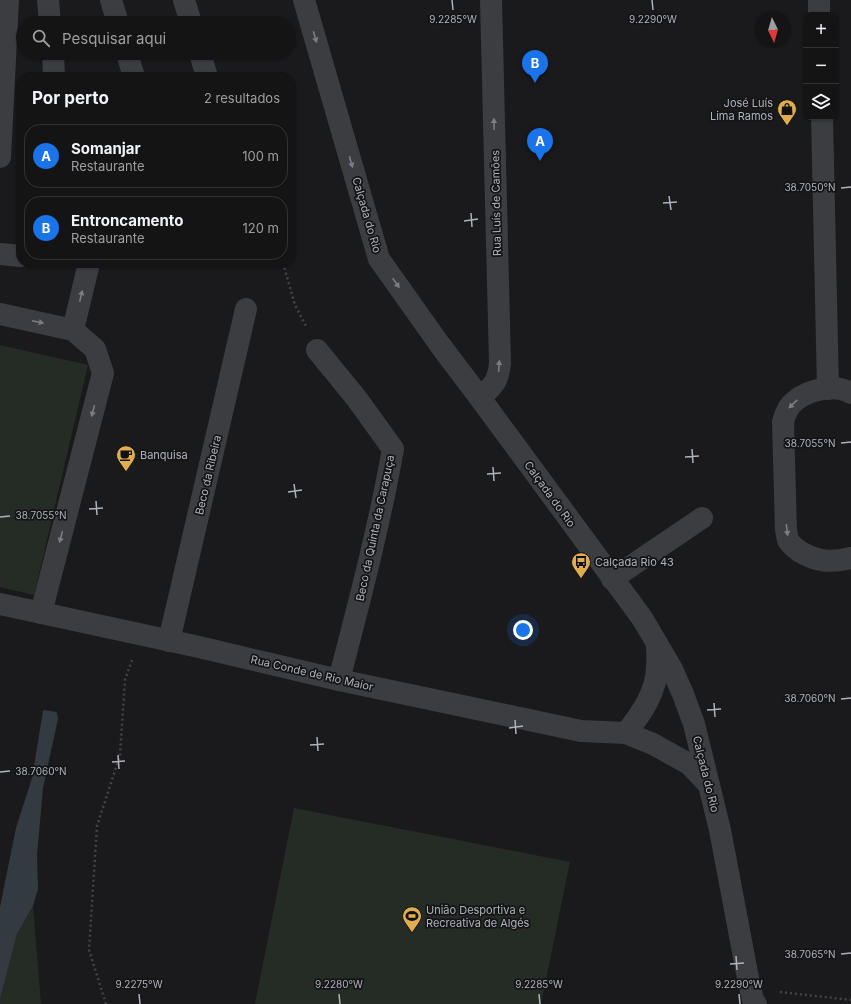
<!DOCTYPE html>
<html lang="pt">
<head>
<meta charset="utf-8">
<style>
  body { margin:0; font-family:Inter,sans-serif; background:#1d1d1e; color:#f1f3f6 }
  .controls { position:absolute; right:12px; top:12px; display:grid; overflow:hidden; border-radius:8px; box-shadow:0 1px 3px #0004 }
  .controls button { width:36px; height:36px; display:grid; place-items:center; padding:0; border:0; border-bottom:1px solid #333334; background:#141415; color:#f1f3f6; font:20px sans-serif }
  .compass { position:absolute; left:755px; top:12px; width:36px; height:36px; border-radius:50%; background:#141415; box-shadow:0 1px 3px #0004; rotate:175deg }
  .you { position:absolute; left:523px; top:630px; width:14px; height:14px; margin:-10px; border:3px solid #fff; border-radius:50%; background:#1a73e8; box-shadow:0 0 0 6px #1a73e833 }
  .badge { display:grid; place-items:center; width:26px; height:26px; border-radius:50%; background:#1a73e8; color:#fff; font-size:13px; font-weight:700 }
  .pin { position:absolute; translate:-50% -33px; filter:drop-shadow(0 1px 2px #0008) }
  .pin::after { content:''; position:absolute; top:21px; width:14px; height:12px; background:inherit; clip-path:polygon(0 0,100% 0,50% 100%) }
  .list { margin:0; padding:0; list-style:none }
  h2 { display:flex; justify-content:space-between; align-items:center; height:52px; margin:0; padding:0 16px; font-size:17px }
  h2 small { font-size:13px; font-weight:400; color:#9d9ea0 }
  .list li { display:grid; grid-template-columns:26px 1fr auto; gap:12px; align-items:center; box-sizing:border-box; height:64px; margin:0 8px 8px; padding:0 8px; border:1px solid #333334; border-radius:16px }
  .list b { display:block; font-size:15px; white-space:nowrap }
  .list p { margin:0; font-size:13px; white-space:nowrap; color:#9d9ea0 }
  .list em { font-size:13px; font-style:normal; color:#9d9ea0 }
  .icon { flex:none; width:22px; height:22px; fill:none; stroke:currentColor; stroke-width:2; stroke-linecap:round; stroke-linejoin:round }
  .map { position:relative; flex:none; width:851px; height:1004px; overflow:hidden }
  .search { position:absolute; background:#141415; box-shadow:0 1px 3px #0004; left:16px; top:16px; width:280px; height:44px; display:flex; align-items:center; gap:10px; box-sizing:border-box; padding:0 14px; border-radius:22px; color:#9d9ea0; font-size:15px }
  .panel { position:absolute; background:#141415; box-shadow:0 1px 3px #0004; left:16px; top:72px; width:280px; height:196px; border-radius:16px }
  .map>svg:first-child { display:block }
  .green { fill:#252c25 }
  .water { fill:#333b41 }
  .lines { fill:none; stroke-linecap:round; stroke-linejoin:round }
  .path { stroke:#424448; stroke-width:2.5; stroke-dasharray:2 3; stroke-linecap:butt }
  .minor { stroke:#3c3d41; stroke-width:22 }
  .oneway { fill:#7b7d84 }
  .ticks { fill:none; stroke:#aeb2ba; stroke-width:1.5 }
  .labels { text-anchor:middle; stroke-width:3.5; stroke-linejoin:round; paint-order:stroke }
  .poi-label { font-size:11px; fill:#aeb2ba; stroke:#151517; text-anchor:start }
  .street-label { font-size:11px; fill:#aeb2ba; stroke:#151517 }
  .ticks-label { font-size:10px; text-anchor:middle; fill:#aeb2ba; stroke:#151517; stroke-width:3.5; stroke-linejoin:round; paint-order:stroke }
</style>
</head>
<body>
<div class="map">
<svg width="851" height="1004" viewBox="0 0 851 1004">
  <rect width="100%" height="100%" fill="#1a1a1c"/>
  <g class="green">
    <polygon points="0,345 88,365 34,595 0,587"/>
    <polygon points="294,808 570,862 541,1004 255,1004"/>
    <polygon points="33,906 41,1004 0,1004 0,999 17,934"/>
  </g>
  <polygon class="water" points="44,710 56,712 57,713 58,719 43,788 37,855 38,889 33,906 17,934 0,999 0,907 16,828 32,778 43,711"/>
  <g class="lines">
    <g class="path">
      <polyline points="283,263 295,305 306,326"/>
      <polyline points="780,992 851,1000"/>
      <polyline points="106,1004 89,950 97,826 120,755 125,680 132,660"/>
    </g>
    <g class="minor">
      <polyline points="48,0 50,23"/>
      <polyline points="111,0 118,23"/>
      <polyline points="184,0 191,23"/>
      <polyline points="304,0 379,259 440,345 480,398 642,618 672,669 683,694 694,724 720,830 748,978 753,1000 756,1004"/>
      <polyline points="819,0 819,15"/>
      <polyline points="53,53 54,77"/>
      <polyline points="127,53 134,77"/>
      <polyline points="200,53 207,77"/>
      <polyline points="822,117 828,389"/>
      <polyline points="0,157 8,0"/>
      <polyline points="0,254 21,256"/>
      <polyline points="0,314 73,330 95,349 103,373 41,613"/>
      <polyline points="73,330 89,263"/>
      <path d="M317,350L357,399L393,449C379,527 359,603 339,680"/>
      <path d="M851,393C835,384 809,389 795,401C788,406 785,414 783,422L786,530C787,533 787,537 788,540C790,544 795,548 799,551C817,562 831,563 851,558"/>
      <path d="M480,398C494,385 498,382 500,363L491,0"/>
      <polyline points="612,579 702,518"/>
      <polyline points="0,604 199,647 339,680 581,731 626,733 653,744 689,764 709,785"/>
      <polyline points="169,641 246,309"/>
      <path d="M626,733C641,714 657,692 657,666C658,659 657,652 657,644"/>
    </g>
  </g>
  <defs><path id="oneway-solid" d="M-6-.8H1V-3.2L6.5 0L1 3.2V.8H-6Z"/></defs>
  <g class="oneway">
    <use href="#oneway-solid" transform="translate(315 37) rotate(74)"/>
    <use href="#oneway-solid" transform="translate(494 124) rotate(-91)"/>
    <use href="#oneway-solid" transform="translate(351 162) rotate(74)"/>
    <use href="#oneway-solid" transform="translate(396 283) rotate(55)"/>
    <use href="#oneway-solid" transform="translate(81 296) rotate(-77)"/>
    <use href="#oneway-solid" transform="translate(38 322) rotate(12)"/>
    <use href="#oneway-solid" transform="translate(499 366) rotate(-86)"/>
    <use href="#oneway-solid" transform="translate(793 404) rotate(136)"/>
    <use href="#oneway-solid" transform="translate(93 411) rotate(104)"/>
    <use href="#oneway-solid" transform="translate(787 530) rotate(83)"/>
    <use href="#oneway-solid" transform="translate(61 537) rotate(104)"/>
  </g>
  <path class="ticks" d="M452,0L453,10M652,0L653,10M841,188L851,187M669,196L671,210M663,203L677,202M471,213L472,227M464,221L478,219M841,443L851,442M692,449L693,463M685,457L699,456M493,467L494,481M487,474L501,473M294,484L296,498M288,492L302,490M96,501L97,515M89,509L103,508M0,517L10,516M841,699L851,698M714,703L715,717M707,710L721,709M515,720L516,734M509,728L523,726M317,737L318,751M310,745L324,744M118,755L119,769M112,762L125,761M0,772L10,771M841,954L851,953M736,956L737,970M730,964L744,963M139,994L140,1004M339,994L340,1004M539,994L540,1004M739,994L740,1004"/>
  <defs>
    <symbol id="shop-pin" viewBox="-11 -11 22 30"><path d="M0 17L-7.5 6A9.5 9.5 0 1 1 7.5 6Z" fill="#e0ac4e" stroke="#151517"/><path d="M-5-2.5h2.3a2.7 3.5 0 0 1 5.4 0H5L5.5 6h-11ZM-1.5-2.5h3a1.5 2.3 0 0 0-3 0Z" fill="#111"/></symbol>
    <symbol id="cafe-pin" viewBox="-11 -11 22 30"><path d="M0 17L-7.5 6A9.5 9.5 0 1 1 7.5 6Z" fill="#e0ac4e" stroke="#151517"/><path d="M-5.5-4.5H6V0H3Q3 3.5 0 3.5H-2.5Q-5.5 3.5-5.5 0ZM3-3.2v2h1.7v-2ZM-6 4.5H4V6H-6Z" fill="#111"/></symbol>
    <symbol id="bus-pin" viewBox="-11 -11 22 30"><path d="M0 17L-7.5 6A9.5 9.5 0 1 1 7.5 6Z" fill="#e0ac4e" stroke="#151517"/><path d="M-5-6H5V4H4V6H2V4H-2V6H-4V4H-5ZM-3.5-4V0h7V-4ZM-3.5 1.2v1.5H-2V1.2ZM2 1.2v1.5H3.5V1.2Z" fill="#111"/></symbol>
    <symbol id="stadium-pin" viewBox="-11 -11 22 30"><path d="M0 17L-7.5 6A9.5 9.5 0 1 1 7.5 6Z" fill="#e0ac4e" stroke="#151517"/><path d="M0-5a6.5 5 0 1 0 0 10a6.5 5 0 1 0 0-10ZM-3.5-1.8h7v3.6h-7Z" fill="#111"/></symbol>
  </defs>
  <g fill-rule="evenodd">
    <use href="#shop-pin" x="776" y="98" width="22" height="30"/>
    <use href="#cafe-pin" x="115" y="444" width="22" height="30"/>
    <use href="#bus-pin" x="570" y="551" width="22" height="30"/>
    <use href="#stadium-pin" x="401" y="905" width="22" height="30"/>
  </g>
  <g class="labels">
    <g class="poi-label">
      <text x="773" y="107" text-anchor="end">José Luís<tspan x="773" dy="13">Lima Ramos</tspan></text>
      <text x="140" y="459">Banquisa</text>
      <text x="595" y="566">Calçada Rio 43</text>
      <text x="426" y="914">União Desportiva e<tspan x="426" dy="13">Recreativa de Algés</tspan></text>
    </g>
    <g class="street-label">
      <text transform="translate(496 203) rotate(-91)" y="4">Rua Luís de Camões</text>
      <text transform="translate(367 215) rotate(74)" y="4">Calçada do Rio</text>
      <text transform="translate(208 475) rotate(-77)" y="4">Beco da Ribeira</text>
      <text transform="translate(550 494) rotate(54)" y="4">Calçada do Rio</text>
      <text transform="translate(375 528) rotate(-78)" y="4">Beco da Quinta da Carapuça</text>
      <text transform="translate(312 673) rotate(13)" y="4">Rua Conde de Rio Maior</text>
      <text transform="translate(706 774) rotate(76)" y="4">Calçada do Rio</text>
    </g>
  </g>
  <g class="ticks-label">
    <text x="453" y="23">9.2285°W</text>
    <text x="653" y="23">9.2290°W</text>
    <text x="810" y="191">38.7050°N</text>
    <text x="810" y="447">38.7055°N</text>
    <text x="41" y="519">38.7055°N</text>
    <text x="810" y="702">38.7060°N</text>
    <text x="41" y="775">38.7060°N</text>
    <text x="810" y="958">38.7065°N</text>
    <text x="139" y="988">9.2275°W</text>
    <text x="339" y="988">9.2280°W</text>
    <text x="539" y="988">9.2285°W</text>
    <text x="739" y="988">9.2290°W</text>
  </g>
</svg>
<div class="controls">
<button>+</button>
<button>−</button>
<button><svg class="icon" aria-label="layers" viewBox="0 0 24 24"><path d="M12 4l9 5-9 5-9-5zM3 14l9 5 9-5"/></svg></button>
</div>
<svg class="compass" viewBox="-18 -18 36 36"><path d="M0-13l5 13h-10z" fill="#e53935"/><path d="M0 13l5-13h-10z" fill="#9d9ea0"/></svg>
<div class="you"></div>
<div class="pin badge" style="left:540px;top:161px">A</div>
<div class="pin badge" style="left:535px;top:83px">B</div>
<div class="search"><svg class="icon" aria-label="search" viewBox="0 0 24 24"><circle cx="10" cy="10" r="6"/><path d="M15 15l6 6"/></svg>Pesquisar aqui</div>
<section class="panel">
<h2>Por perto<small>2 resultados</small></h2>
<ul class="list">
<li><span class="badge">A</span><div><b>Somanjar</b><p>Restaurante</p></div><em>100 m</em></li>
<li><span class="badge">B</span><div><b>Entroncamento</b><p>Restaurante</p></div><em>120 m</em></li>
</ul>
</section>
</div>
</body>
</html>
